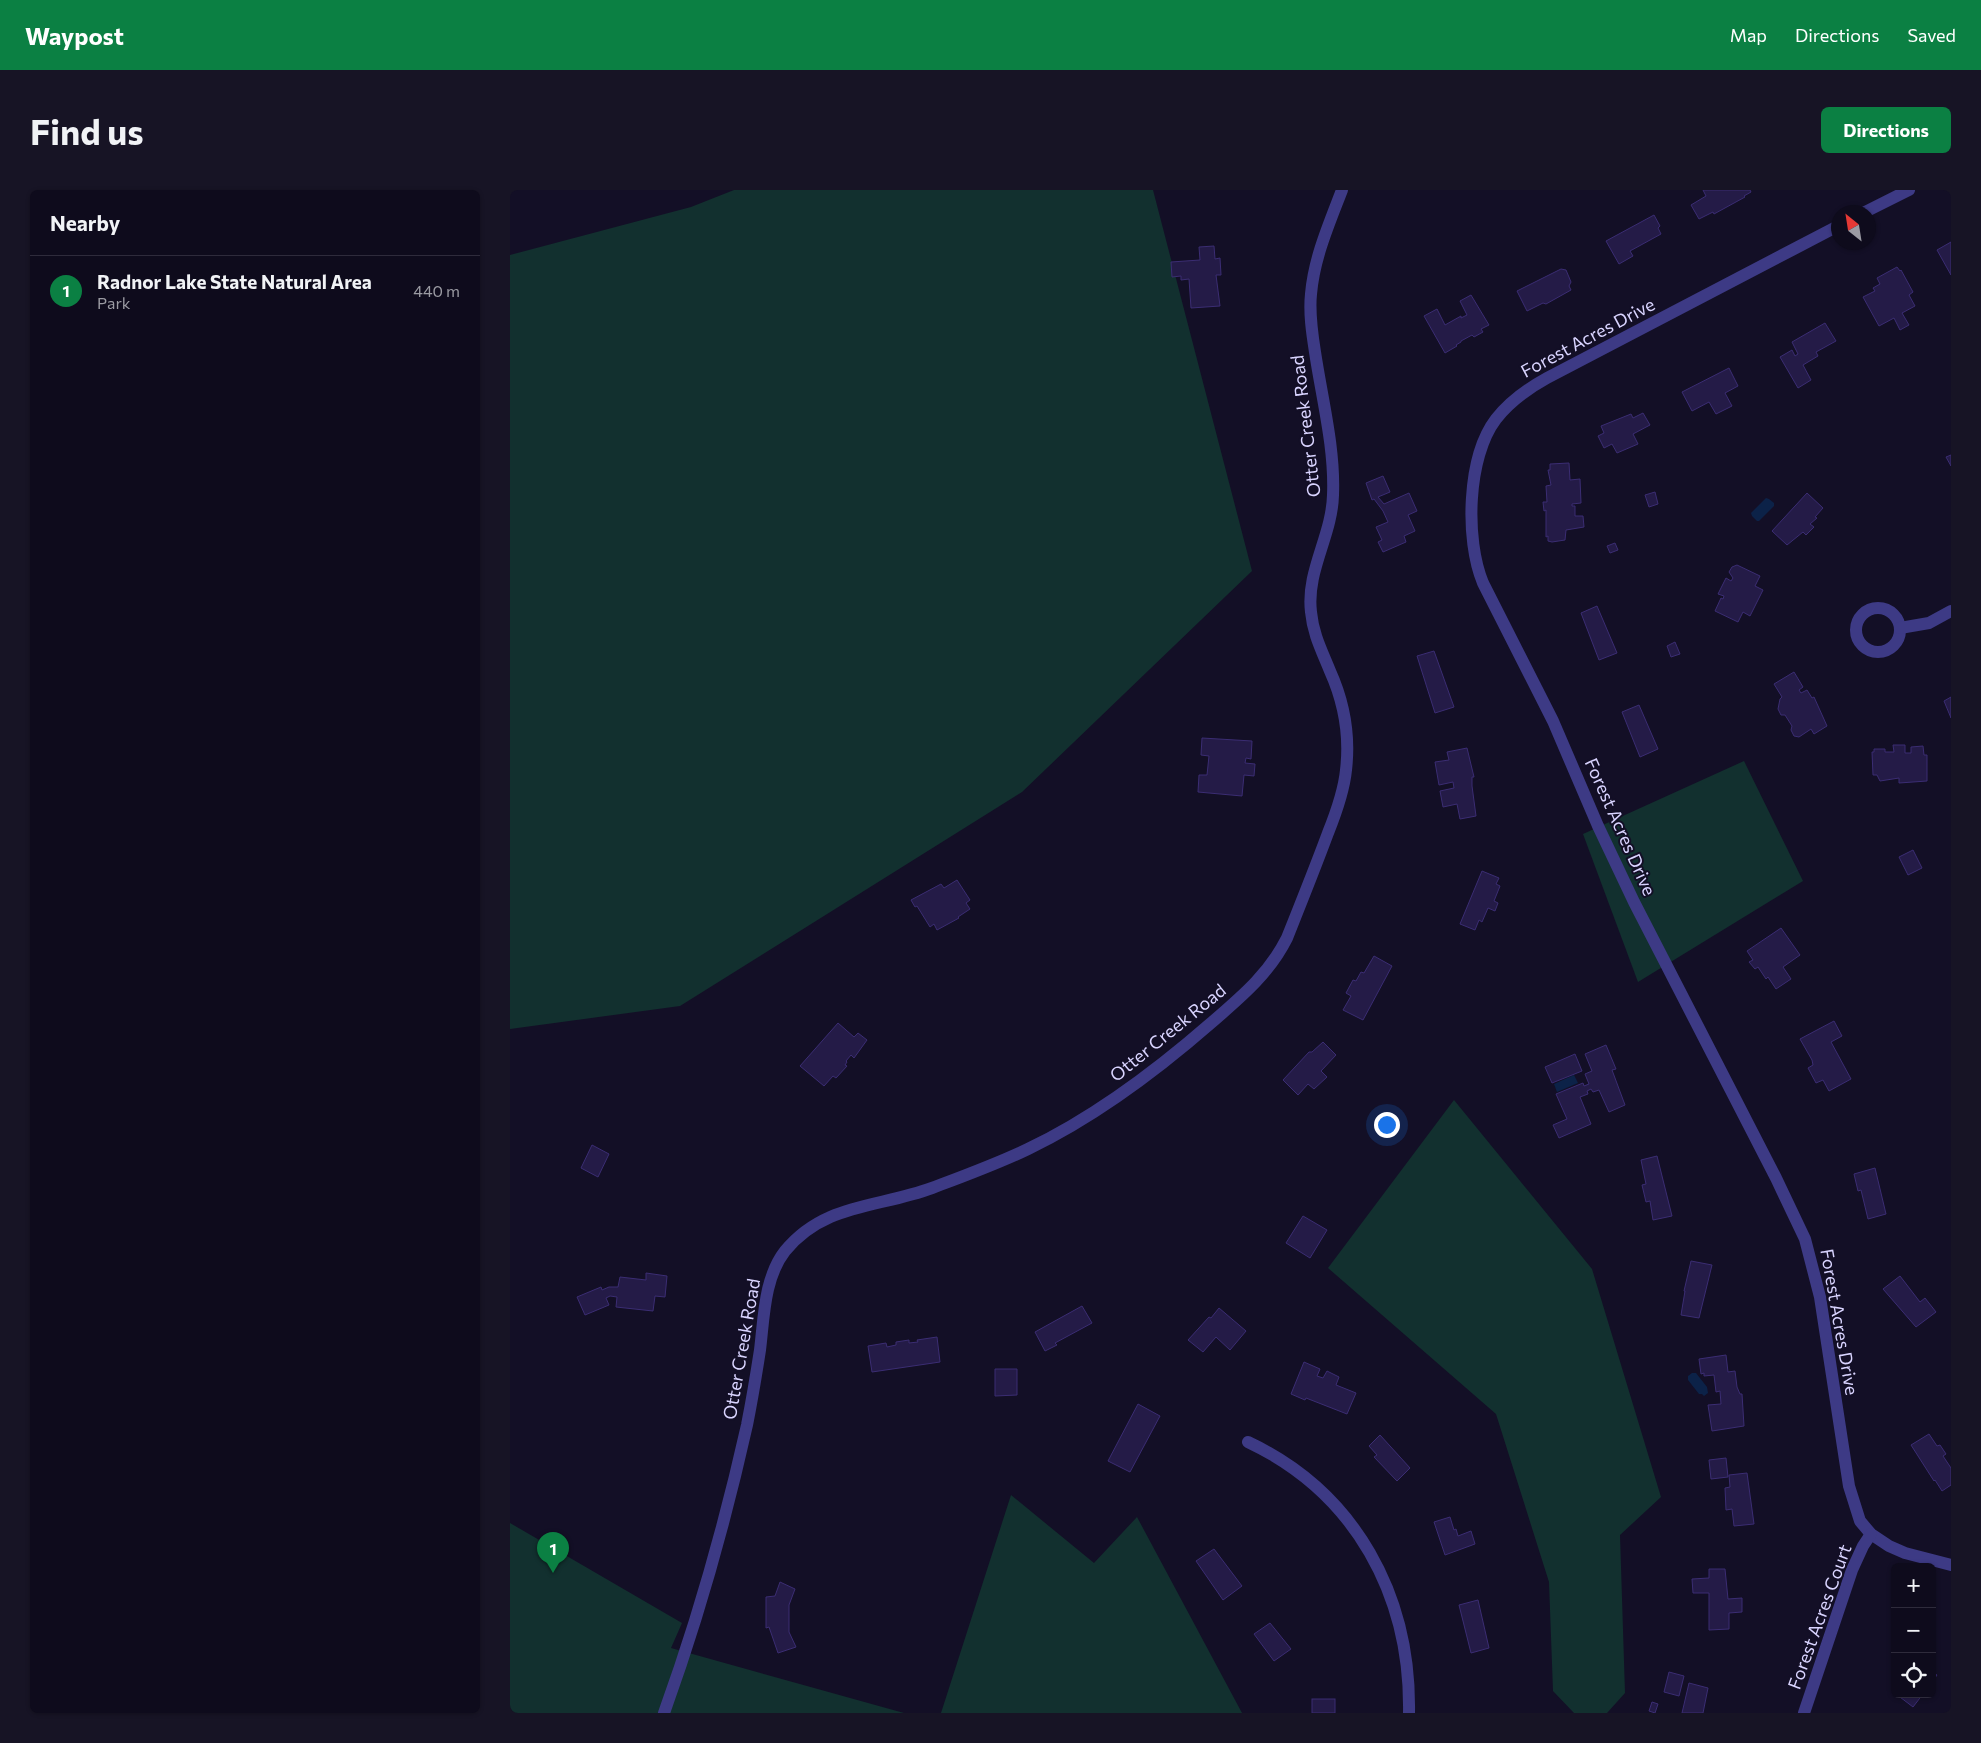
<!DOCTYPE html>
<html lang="en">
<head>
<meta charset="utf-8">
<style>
  body { margin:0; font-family:Commissioner,sans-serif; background:#171425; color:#f1f3f6 }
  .controls { position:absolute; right:15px; bottom:15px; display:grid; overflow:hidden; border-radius:8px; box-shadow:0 1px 4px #0004 }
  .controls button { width:45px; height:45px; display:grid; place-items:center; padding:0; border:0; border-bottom:1px solid #2e2b3b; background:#0e0b1c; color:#f1f3f6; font:25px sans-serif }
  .compass { position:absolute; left:1321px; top:15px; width:45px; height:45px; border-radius:50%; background:#0e0b1c; box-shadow:0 1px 4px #0004; rotate:330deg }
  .you { position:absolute; left:876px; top:934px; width:18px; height:18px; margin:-12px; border:4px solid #fff; border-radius:50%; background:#1a73e8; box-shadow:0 0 0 8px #1a73e833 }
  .badge { display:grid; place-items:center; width:32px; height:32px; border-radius:50%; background:#0b8043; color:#fff; font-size:16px; font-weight:700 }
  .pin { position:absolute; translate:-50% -41px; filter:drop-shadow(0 1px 2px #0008) }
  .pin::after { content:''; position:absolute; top:26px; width:18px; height:15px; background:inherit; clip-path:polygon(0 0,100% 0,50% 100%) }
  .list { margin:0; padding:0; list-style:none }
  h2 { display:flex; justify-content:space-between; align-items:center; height:65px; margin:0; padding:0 20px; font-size:21px }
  h2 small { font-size:16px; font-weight:400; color:#9b9ba3 }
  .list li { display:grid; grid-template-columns:32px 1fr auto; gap:15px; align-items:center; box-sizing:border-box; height:70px; padding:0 20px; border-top:1px solid #2e2b3b }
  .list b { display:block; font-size:19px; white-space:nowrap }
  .list p { margin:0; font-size:16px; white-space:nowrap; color:#9b9ba3 }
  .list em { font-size:16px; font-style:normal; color:#9b9ba3 }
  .icon { flex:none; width:28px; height:28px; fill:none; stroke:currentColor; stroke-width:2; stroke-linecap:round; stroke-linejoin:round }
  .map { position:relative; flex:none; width:1441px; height:1523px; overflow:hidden; border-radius:8px }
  header { display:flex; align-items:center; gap:30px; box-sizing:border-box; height:70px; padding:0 25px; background:#0b8043; color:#fff }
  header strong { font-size:24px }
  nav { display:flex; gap:28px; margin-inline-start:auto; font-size:18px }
  .intro { display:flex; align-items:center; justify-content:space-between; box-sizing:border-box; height:120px; padding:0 30px }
  h1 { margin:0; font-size:35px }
  .button { padding:12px 22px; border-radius:8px; background:#0b8043; color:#fff; font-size:18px; font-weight:700 }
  main { display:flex; gap:30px; padding:0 30px }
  aside { flex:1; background:#0e0b1c; border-radius:8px; box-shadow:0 1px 4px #0004 }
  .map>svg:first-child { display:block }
  .green { fill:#12302f }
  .water { fill:#0c2248 }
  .building { fill:#241b47; stroke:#3b2d73 }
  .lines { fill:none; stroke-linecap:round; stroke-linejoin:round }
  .street { stroke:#3d3a85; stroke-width:12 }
  .labels { text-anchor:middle; stroke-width:4; stroke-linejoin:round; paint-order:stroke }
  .street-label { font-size:18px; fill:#d9d4ff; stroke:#130f26 }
</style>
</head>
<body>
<header>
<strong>Waypost</strong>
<nav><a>Map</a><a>Directions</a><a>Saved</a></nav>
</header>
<div class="intro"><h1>Find us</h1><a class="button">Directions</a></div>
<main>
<aside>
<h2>Nearby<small></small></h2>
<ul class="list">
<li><span class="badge">1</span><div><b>Radnor Lake State Natural Area</b><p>Park</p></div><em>440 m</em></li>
</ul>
</aside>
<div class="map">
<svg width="1441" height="1523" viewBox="0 0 1441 1523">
  <rect width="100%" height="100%" fill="#130f26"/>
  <g class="green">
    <polygon points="224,0 643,0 742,381 512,602 170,816 0,839 0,65 181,17"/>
    <polygon points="1234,571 1293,691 1128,792 1073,644"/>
    <polygon points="944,910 1082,1079 1151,1307 1110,1345 1115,1503 1097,1523 1064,1523 1043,1501 1039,1392 986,1224 818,1078"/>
    <polygon points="501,1305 584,1373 627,1327 732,1523 431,1523"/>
    <polygon points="0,1333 172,1433 161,1458 394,1523 0,1523"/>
  </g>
  <g class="water">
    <polygon points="1256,308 1259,309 1264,313 1264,316 1249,331 1247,331 1242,326 1241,323"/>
    <polygon points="1064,885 1068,893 1047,902 1044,894"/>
    <polygon points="1182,1183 1186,1183 1197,1197 1198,1203 1194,1206 1192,1204 1189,1204 1178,1190 1178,1186"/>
  </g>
  <g class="building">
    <polygon points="1193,0 1240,0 1241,2 1234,6 1235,7 1204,24 1203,22 1189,29 1181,15 1196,6"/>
    <polygon points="1144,25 1150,36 1148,38 1151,44 1120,61 1123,66 1109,74 1096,51"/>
    <polygon points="1441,52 1441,85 1427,60"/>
    <polygon points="704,56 705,69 710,68 711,85 706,85 710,116 681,118 679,89 671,90 671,86 662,87 661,72 690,70 689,57"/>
    <polygon points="1387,77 1390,81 1391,80 1403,102 1399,105 1405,116 1392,123 1399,135 1390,140 1384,128 1369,136 1353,107 1365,101 1363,98 1370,94 1367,88"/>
    <polygon points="1051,79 1056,80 1061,92 1059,96 1061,100 1036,114 1033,113 1017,121 1007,101"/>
    <polygon points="961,105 979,135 971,139 973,142 964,147 962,145 951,151 951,152 946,155 947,156 935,163 914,126 927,119 935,135 951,126 951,128 957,125 950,111"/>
    <polygon points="1315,133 1326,151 1306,162 1308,166 1293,175 1301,190 1288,198 1270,167 1282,160 1285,166 1288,164 1282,152"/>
    <polygon points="1219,178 1228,196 1215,203 1222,216 1206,224 1199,212 1182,221 1172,202"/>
    <polygon points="1133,223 1140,235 1123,244 1128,254 1107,263 1102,254 1094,258 1088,246 1094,243 1091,236 1121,224 1123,228"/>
    <polygon points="1441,265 1441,276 1436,267"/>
    <polygon points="1059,273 1060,290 1070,289 1071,313 1062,314 1062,316 1065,316 1065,326 1073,326 1074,337 1056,340 1055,350 1042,352 1038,351 1038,346 1036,347 1036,320 1034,321 1033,312 1037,312 1036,296 1041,295 1038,280 1040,280 1040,274"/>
    <polygon points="873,286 880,302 868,307 874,314 899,303 907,321 898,325 905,341 894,346 896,352 873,362 868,352 872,350 866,337 878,332 873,321 864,309 862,310 856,293"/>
    <polygon points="1145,302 1148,314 1139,317 1135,305"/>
    <polygon points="1297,303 1313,318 1305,327 1307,328 1300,334 1304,337 1296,345 1293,342 1277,355 1262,341"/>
    <polygon points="1105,353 1108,360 1100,363 1097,356"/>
    <polygon points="1227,375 1250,386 1245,396 1253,400 1240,426 1233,422 1228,432 1205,421 1211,408 1213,409 1214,406 1208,404 1216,388 1221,391 1223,388 1219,382 1222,377"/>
    <polygon points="1087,416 1107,463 1089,470 1071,423"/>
    <polygon points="1165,452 1170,464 1161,467 1157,456"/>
    <polygon points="924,461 944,517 925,523 907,466"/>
    <polygon points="1284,482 1293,497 1289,500 1291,503 1297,500 1302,508 1304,507 1317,536 1304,544 1301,539 1289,547 1284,546 1281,540 1282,536 1275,525 1271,525 1268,519 1270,509 1272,507 1264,494"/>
    <polygon points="1441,507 1441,528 1434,511"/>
    <polygon points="1129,515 1148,559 1130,567 1112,522"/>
    <polygon points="692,548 742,551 741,569 736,568 735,573 745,574 744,586 734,585 732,606 688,602 689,585 697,585 699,566 691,565"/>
    <polygon points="1383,555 1395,555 1395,563 1401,563 1401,557 1413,556 1414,565 1417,565 1417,591 1389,593 1389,588 1370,591 1367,585 1363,585 1362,562 1364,562 1364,559 1375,559 1375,562 1384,562"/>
    <polygon points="957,558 964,587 962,587 962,596 966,626 950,629 947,614 933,617 930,601 944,598 943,592 929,595 925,572 939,570 937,562"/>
    <polygon points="1403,660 1412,678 1398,685 1389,667"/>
    <polygon points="972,681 989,688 986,694 990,696 984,711 988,713 985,721 978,718 972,732 969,730 965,740 950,734"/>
    <polygon points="447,690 460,710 456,713 460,719 448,727 449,728 427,740 424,734 420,737 407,716 405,717 401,710 431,694 434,698"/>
    <polygon points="1271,738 1290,765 1273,777 1281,789 1266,799 1258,787 1256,789 1248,777 1245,779 1239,772 1243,770 1237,761"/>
    <polygon points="864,766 882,776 853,830 833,820 841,806 836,803 843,790 846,791 851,782 854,783"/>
    <polygon points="1324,831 1332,846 1321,852 1341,889 1319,901 1313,890 1306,893 1298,878 1303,875 1302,870 1290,849"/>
    <polygon points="328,833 344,847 348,843 357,850 344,868 341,865 336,871 337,872 335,875 337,876 326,888 323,886 314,896 290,876"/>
    <polygon points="813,852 826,865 811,881 817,887 804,899 798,894 788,905 773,890 799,862 802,862"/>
    <polygon points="1096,855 1106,879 1102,880 1115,915 1099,922 1089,900 1083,902 1081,899 1077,901 1078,904 1070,907 1081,934 1049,948 1043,935 1057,929 1046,904 1073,893 1074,896 1079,894 1075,884 1082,881 1075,864"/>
    <polygon points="1065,864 1072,881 1042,893 1035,877"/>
    <polygon points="82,955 99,964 88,987 71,978"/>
    <polygon points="1147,966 1162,1026 1143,1030 1140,1011 1136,1012 1132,995 1136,994 1131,970"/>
    <polygon points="1365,978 1376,1024 1358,1029 1351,1000 1348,1001 1344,984"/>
    <polygon points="793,1026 817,1040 800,1068 776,1053"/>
    <polygon points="1181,1071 1202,1075 1189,1128 1171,1125 1175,1101 1174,1101"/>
    <polygon points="136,1083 157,1086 155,1107 145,1106 143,1121 106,1117 107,1107 100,1106 96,1108 99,1115 75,1125 67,1107 91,1097 92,1100 99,1097 108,1097 110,1087 136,1090"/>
    <polygon points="1390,1086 1410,1112 1415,1108 1426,1122 1406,1137 1373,1099"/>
    <polygon points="572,1116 582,1133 545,1153 547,1155 535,1161 525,1142"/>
    <polygon points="709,1118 736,1141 720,1160 706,1147 693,1162 678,1150 699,1127 701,1128"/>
    <polygon points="427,1147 430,1172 362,1182 358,1156 376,1153 377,1157 386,1155 386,1152 399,1150 399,1153 408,1152 407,1150"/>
    <polygon points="1216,1165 1218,1182 1225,1181 1227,1197 1230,1204 1232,1204 1234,1236 1202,1241 1198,1215 1211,1214 1210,1201 1206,1202 1204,1185 1194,1186 1194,1183 1191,1184 1189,1169"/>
    <polygon points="794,1172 810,1179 807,1186 813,1188 817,1181 829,1187 826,1195 846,1203 837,1224 796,1208 795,1210 781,1204"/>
    <polygon points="485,1179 507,1179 507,1205 485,1206"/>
    <polygon points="628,1214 650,1226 620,1282 598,1271"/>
    <polygon points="1419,1244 1427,1256 1430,1255 1436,1264 1433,1266 1441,1278 1441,1295 1432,1301 1425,1290 1424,1291 1401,1255"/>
    <polygon points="870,1245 900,1278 887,1291 864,1267 867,1265 859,1256"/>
    <polygon points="1216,1268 1218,1287 1201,1289 1199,1270"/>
    <polygon points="1237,1283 1244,1334 1224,1336 1222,1319 1216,1320 1215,1298 1220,1297 1219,1285"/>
    <polygon points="940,1327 944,1340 946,1339 948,1346 961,1341 965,1354 935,1365 924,1332"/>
    <polygon points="704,1359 732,1396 713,1410 686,1371"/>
    <polygon points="1199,1379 1215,1379 1218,1409 1232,1408 1232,1422 1219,1423 1219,1439 1199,1440 1199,1403 1183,1403 1182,1389 1199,1388"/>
    <polygon points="270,1392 285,1399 279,1415 279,1442 286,1457 268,1463 259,1437 256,1438 256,1407 265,1406"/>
    <polygon points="968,1410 979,1458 961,1463 949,1415"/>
    <polygon points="760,1433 781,1459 764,1471 744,1444"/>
    <polygon points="1159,1482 1174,1486 1169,1506 1154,1502"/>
    <polygon points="1422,1482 1427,1485 1422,1492"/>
    <polygon points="1179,1493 1198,1498 1193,1523 1172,1523"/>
    <polygon points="1386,1504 1413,1504 1403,1517"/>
    <rect x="802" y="1509" width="23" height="14"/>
    <polygon points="1142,1512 1148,1514 1145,1523 1139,1521"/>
  </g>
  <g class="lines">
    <g class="street">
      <polyline points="1355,22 1399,0"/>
      <path d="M1328,36L1037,188C1017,199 1000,211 986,229C957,267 955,350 973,393L1043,531L1088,636L1124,712L1266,988L1295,1049L1310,1107L1339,1296L1350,1331L1361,1344L1379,1356L1395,1363L1441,1375"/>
      <circle cx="1368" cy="440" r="22"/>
      <polyline points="1390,438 1419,433 1441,421"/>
      <path d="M738,1252C846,1303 901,1406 899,1523"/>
      <path d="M154,1523C188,1429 215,1333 237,1235C242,1210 246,1186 250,1160C254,1128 254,1088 275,1061C314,1013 368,1018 422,998C454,986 487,974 518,959C585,927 646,881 701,833C731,807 759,784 777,748C791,713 805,678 818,643C826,623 834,601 836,580C840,546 834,512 820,481C812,461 803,444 801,422C796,381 822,346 823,305C825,258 812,209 805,162C802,143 799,123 801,104C804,68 819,34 832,0"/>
      <polyline points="1294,1523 1342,1380 1353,1356 1361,1344"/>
    </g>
  </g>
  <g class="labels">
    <g class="street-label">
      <text transform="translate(1078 148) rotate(-28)" y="6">Forest Acres Drive</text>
      <text transform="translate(796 236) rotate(-97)" y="6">Otter Creek Road</text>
      <text transform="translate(1110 637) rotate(66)" y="6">Forest Acres Drive</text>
      <text transform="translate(658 843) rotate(-39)" y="6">Otter Creek Road</text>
      <text transform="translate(1329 1132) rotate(80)" y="6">Forest Acres Drive</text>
      <text transform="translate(232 1159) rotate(-80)" y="6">Otter Creek Road</text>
      <text transform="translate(1310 1427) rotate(-70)" y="6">Forest Acres Court</text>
    </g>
  </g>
</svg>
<div class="controls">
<button>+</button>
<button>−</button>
<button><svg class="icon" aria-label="locate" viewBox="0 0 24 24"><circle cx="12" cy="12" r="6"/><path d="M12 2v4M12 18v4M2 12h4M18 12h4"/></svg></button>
</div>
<svg class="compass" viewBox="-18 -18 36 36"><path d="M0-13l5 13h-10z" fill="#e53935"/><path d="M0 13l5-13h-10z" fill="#9b9ba3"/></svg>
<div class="you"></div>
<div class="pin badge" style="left:43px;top:1383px">1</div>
</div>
</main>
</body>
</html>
